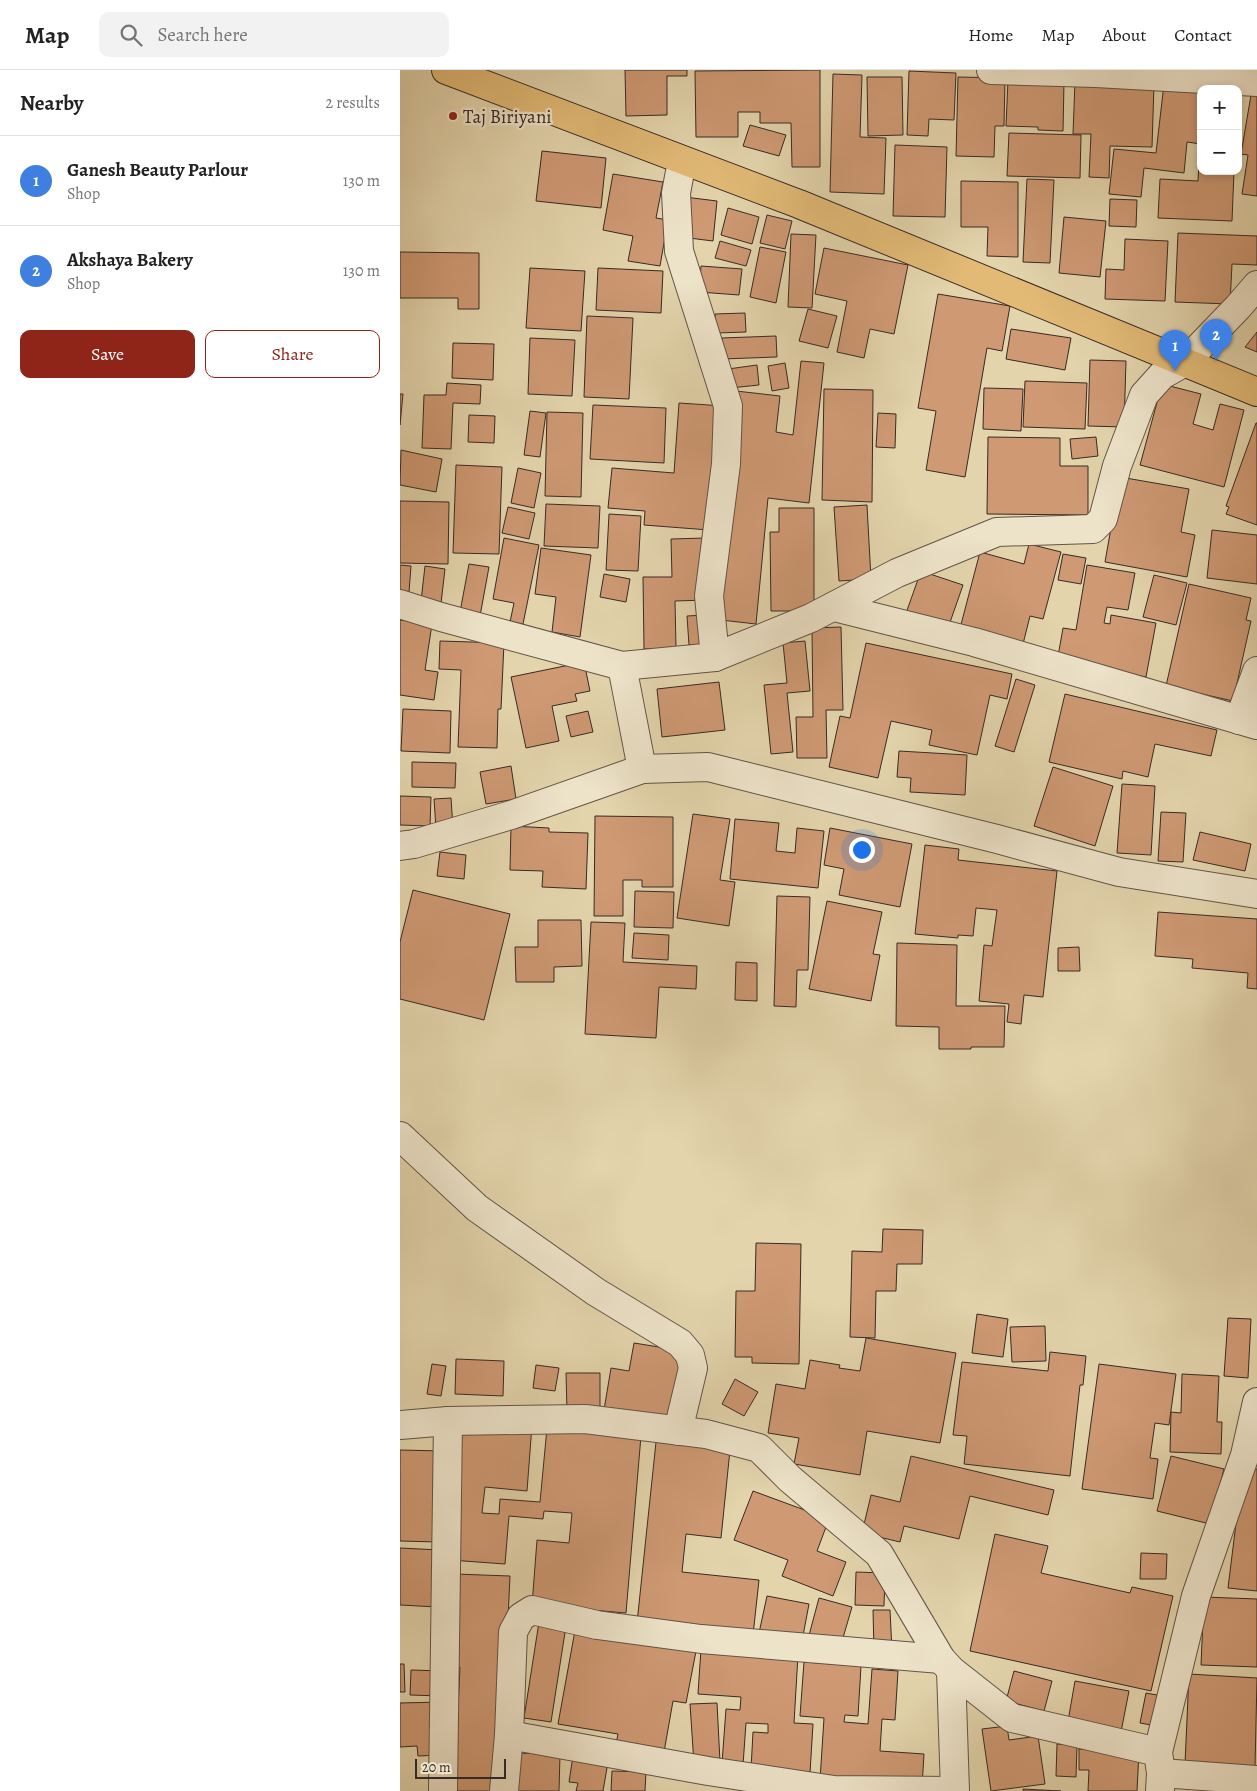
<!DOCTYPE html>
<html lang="en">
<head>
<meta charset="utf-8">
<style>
  body { margin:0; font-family:Alegreya,serif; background:#f2f2f2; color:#222 }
  .controls { position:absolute; right:15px; top:15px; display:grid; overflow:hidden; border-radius:10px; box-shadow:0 2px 8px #0003 }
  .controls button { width:45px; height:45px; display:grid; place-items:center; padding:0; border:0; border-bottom:1px solid #e0e0e0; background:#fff; color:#222; font:25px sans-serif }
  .scale { position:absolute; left:15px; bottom:12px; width:91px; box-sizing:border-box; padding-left:5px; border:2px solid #382a25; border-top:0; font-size:14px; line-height:18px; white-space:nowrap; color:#382a25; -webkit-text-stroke:4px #ede3c9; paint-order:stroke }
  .you { position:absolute; left:461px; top:779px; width:18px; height:18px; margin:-12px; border:4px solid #fff; border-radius:50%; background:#1a73e8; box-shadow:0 0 0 8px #1a73e833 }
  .badge { display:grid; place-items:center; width:32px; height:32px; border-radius:50%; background:#8f2418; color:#fff; font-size:16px; font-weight:700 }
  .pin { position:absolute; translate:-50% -41px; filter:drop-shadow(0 1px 2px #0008) }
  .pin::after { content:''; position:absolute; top:26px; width:18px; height:15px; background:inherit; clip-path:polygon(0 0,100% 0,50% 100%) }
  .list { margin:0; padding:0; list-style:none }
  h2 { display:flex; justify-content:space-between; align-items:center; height:65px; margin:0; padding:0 20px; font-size:21px }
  h2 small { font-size:16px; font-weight:400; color:#767676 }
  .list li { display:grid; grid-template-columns:32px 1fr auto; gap:15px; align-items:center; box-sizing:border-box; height:90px; padding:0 20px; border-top:1px solid #e0e0e0 }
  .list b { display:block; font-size:19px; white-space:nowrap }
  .list p { margin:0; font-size:16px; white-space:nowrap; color:#767676 }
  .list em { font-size:16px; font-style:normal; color:#767676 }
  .actions { display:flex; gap:10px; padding:15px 20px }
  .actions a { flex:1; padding:11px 0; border:1px solid #8f2418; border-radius:10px; text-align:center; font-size:18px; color:#8f2418 }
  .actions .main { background:#8f2418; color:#fff }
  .icon { flex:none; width:28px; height:28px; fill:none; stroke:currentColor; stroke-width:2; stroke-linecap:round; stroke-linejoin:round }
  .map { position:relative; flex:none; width:857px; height:1721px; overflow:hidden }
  header { display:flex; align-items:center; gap:30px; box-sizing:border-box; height:70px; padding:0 25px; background:#fff; border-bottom:1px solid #e0e0e0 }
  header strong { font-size:24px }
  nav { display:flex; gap:28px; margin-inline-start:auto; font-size:18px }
  .search { width:350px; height:45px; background:#f2f2f2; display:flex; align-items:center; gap:12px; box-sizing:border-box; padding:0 18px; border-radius:10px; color:#767676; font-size:19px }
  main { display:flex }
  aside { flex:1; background:#fff }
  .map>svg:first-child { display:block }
  .building { fill:#ce9973; stroke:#382a25 }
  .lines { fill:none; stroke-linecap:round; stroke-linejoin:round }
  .street-casing { stroke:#635447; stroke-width:30 }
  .primary-casing { stroke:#382a25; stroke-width:30 }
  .street { stroke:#ede3c9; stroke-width:28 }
  .primary { stroke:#e2ba76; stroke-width:28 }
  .poi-dot { fill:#8f2418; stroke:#ede3c9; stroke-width:2 }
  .labels { text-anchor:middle; stroke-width:4.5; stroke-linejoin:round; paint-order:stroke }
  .poi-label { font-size:19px; fill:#382a25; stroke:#ede3c9; text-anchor:start }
</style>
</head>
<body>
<header>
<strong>Map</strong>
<div class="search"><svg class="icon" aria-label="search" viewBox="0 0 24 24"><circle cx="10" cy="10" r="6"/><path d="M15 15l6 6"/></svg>Search here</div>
<nav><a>Home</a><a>Map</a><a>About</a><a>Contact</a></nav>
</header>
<main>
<aside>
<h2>Nearby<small>2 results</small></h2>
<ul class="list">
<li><span class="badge" style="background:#3f7fe0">1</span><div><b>Ganesh Beauty Parlour</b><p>Shop</p></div><em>130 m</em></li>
<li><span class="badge" style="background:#3f7fe0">2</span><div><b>Akshaya Bakery</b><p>Shop</p></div><em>130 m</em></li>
</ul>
<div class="actions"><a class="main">Save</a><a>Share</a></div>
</aside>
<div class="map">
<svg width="857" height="1721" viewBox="0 0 857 1721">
  <rect width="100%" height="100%" fill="#e3d4ac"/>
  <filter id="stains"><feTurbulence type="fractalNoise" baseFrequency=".004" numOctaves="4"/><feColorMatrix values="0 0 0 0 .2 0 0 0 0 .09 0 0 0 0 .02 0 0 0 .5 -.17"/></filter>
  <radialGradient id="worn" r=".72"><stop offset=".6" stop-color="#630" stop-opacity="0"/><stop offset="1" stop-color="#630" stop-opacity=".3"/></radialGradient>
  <g class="building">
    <polygon points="225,0 287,0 287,6 267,6 267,45 226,46"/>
    <polygon points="420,0 420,97 392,97 391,53 360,53 360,42 338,42 338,67 296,67 295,1"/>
    <polygon points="509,1 556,3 554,50 529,49 528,66 507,65"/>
    <polygon points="433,4 462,5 460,67 486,68 484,124 430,122"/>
    <polygon points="467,7 502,7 503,65 468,66"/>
    <polygon points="558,7 605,8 604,56 595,56 594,87 556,86"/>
    <polygon points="608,10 664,12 663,61 638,60 638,57 606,56"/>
    <polygon points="675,12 754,15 752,77 710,76 709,108 689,107 691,64 673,64"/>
    <polygon points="764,14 801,19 801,74 787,72 784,103 744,98 741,127 709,124 714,79 756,83"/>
    <polygon points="838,24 841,24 838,47"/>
    <polygon points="851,25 857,26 857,126 842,124 848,85 841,84"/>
    <polygon points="350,55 386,65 379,86 343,76"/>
    <polygon points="609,63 681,65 680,108 607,106"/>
    <polygon points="495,75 547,77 545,147 493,146"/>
    <polygon points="142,81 206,88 201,138 136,131"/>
    <polygon points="799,92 801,93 801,101 834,101 832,151 758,148 760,109 798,111"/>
    <polygon points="213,104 263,112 256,148 268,150 260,196 228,191 233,166 203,160"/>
    <polygon points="627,109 654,110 650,193 623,192"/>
    <polygon points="561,111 618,112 618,187 587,186 588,157 561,157"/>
    <polygon points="285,127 317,131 313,171 281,167"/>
    <polygon points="710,129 737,130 736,157 709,156"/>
    <polygon points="328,138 359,147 352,174 321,165"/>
    <polygon points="367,145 392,151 385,179 360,173"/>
    <polygon points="664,147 706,151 700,207 659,203"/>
    <polygon points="778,163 857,166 857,195 832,194 830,234 775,232"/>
    <polygon points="391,164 416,165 412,238 388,237"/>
    <polygon points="725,169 768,171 765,231 705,229 706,199 724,200"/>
    <polygon points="320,171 351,180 346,196 315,188"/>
    <polygon points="360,177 386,182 376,233 350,227"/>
    <polygon points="424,178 508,195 494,264 470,259 464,288 437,282 447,231 415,224"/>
    <polygon points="0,182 79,183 79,239 58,239 58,228 0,228"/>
    <polygon points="301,196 342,199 339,225 299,222"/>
    <polygon points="130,198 185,201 181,261 126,258"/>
    <polygon points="198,198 263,201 261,243 196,240"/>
    <polygon points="538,224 610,236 602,281 587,278 565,407 526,400 536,341 518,338"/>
    <polygon points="408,239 437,246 428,278 399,271"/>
    <polygon points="345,243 346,262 316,263 315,244"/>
    <polygon points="187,246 233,248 229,329 184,327"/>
    <polygon points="611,259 671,268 665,300 606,289"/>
    <polygon points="857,262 857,282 845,277"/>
    <polygon points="376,266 377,287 322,289 322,268"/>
    <polygon points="130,268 175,270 172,326 128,324"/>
    <polygon points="53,273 94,274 93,310 52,308"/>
    <polygon points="690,290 726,291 724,357 688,356"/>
    <polygon points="401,291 424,293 409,433 368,428 356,554 312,549 336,321 380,326 376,362 393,365"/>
    <polygon points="385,293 389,318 372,321 368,296"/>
    <polygon points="357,295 359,315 330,318 328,299"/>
    <polygon points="625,311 687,313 685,359 623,357"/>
    <polygon points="47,313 81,315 80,334 53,333 51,379 22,378 24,325 46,325"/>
    <polygon points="762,314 801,324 793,354 813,360 820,334 844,340 824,417 740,395"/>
    <polygon points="584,318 623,319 621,361 583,359"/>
    <polygon points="424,319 473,320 472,432 422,430"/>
    <polygon points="0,324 3,324 0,355"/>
    <polygon points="279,333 324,336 309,460 244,455 245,441 208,438 212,398 274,403"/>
    <polygon points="193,335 266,338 264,393 190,389"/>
    <polygon points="130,341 146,343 140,387 124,385"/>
    <polygon points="147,342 183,343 181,427 145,426"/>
    <polygon points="478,343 496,344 495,378 476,377"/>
    <polygon points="69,345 95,346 94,373 68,372"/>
    <polygon points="856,353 857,353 857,455 826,444 829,437 826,436"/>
    <polygon points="588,367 660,368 660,396 688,396 688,445 587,444"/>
    <polygon points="696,367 698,386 672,389 670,369"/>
    <polygon points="1,380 42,389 36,422 0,415"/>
    <polygon points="56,395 102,397 99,484 53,483"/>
    <polygon points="118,398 141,403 134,438 111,433"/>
    <polygon points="720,407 789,419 781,462 795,465 787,507 705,492"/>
    <polygon points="0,431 49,432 48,494 0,493"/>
    <polygon points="146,434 200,436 198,478 144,476"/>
    <polygon points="467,435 471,509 439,511 434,437"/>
    <polygon points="108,437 135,443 129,469 102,463"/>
    <polygon points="379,438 414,438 414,541 371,541 370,462 379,462"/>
    <polygon points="209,444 241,446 238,501 206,500"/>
    <polygon points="812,460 857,465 857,514 807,508"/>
    <polygon points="104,468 139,475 123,554 110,552 114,533 93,529"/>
    <polygon points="305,468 307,530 275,531 276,578 244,579 243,507 272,507 271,469"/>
    <polygon points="629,474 661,482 643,549 630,546 621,582 558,566 580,482 624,494"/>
    <polygon points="141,478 191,485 180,567 152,562 156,527 135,524"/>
    <polygon points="663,484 686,488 681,514 658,510"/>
    <polygon points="69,494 89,497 80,546 60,542"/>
    <polygon points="0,495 11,496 9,522 0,521"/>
    <polygon points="687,495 735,503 728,540 707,537 704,553 710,554 711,545 756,553 746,607 657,592 663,558 676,560"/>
    <polygon points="25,496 45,499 40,542 20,540"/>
    <polygon points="521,501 563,515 547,561 505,546"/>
    <polygon points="204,504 230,509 226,532 200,527"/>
    <polygon points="754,505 787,513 776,555 743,547"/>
    <polygon points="789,514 851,528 846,550 851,551 833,631 766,616"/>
    <polygon points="305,545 307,574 289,575 287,546"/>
    <polygon points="0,550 32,554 25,600 38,602 34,630 0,625"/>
    <polygon points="441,557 443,640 426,640 427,688 397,688 396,647 413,647 412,558"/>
    <polygon points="40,571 104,573 101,639 98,639 97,678 58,677 61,600 39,599"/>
    <polygon points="405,571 410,621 387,623 393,682 371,684 364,615 387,613 383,573"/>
    <polygon points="466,573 612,604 607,629 590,625 577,685 529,675 532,660 491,651 478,708 429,697 440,646 450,648"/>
    <polygon points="184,592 190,621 175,624 177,631 152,636 159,671 126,678 111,607"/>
    <polygon points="616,609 635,615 614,682 595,676"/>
    <polygon points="319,612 325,660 262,667 257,619"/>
    <polygon points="665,624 817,660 811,686 755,674 748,707 723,701 722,709 649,692"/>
    <polygon points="3,639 51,641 50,683 1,681"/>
    <polygon points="188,641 193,662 171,667 166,646"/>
    <polygon points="499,681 567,685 565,725 510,722 511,708 497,707"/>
    <polygon points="12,692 56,693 55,718 12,717"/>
    <polygon points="111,696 116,729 86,734 80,702"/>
    <polygon points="653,697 713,716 695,776 634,756"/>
    <polygon points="722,714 755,716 751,785 717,783"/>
    <polygon points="0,726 31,727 30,756 0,755"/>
    <polygon points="51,728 53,758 36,759 34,729"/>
    <polygon points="761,742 786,743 783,792 758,791"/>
    <polygon points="293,744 330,749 320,810 335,812 329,856 277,848"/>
    <polygon points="195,746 273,747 273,817 242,817 242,810 223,810 223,846 194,846"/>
    <polygon points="335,749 379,753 376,781 395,783 397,758 424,761 418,818 330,809"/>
    <polygon points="111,756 149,758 149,762 188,763 186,819 142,817 143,801 110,800"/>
    <polygon points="430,758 512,774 500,837 439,825 444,799 424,795"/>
    <polygon points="800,762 851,774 845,801 793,790"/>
    <polygon points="525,775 559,779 558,790 657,801 643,927 624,925 621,954 607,952 609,934 579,931 584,875 592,876 597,840 576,838 573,866 558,865 558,868 515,864"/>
    <polygon points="40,782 66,785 64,809 37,806"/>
    <polygon points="13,820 110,844 84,950 0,929 0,872"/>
    <polygon points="235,821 274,822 273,858 234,857"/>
    <polygon points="377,826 410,827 408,900 397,900 396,937 374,936"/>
    <polygon points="427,831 482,842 473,884 480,885 471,931 409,919"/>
    <polygon points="758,842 857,849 857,919 847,918 848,903 792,898 793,889 755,886"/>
    <polygon points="138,850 181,850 182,896 154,897 154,912 116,912 115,877 138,877"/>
    <polygon points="191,852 225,853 223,892 297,896 296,919 259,917 256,968 185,964"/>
    <polygon points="234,863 269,865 268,890 232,888"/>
    <polygon points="497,873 557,875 556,936 605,936 604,977 571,977 571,979 539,979 539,957 496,956"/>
    <polygon points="679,877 680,901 658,901 658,878"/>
    <polygon points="336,892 357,893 357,931 335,930"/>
    <polygon points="483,1159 523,1160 522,1194 497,1194 496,1221 476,1221 475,1268 450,1267 452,1181 482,1182"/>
    <polygon points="356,1173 401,1174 399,1294 352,1293 352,1287 335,1287 336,1221 355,1221"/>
    <polygon points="577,1244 608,1249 603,1287 572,1283"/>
    <polygon points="828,1248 851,1249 848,1308 824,1306"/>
    <polygon points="645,1256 646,1291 612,1292 610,1257"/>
    <polygon points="466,1268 556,1283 540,1373 467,1361 460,1405 394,1394 399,1368 368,1363 376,1314 405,1319 410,1290 440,1295 439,1298 460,1301"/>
    <polygon points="234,1273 284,1281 273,1351 204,1340 211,1298 229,1301"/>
    <polygon points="650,1282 686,1286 683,1315 680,1315 670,1406 564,1394 567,1366 553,1365 562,1292 648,1301"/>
    <polygon points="56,1289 104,1291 103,1326 55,1324"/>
    <polygon points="32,1294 46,1296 41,1326 27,1324"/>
    <polygon points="699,1294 776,1304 769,1355 755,1353 750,1388 758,1389 753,1429 682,1419"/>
    <polygon points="136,1295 159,1298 155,1321 133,1318"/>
    <polygon points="166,1303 200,1303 200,1340 167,1341"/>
    <polygon points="782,1304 819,1306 817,1352 822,1352 821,1384 770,1382 771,1342 781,1343"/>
    <polygon points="335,1309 358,1322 344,1346 322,1334"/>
    <polygon points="132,1355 127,1421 85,1417 82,1443 99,1444 100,1429 140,1432 147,1358 241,1366 226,1543 132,1535 137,1470 169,1473 172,1443 144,1441 143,1449 109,1446 105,1494 50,1490 61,1359"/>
    <polygon points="256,1372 330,1380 321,1468 286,1464 282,1502 359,1510 353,1565 237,1553"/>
    <polygon points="0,1380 42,1381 39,1472 0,1471"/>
    <polygon points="511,1386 654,1420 648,1445 570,1426 559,1469 504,1456 500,1472 462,1463 471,1425 500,1432"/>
    <polygon points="771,1386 824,1399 810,1454 757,1441"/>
    <polygon points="843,1397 857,1399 857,1521 828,1518"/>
    <polygon points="353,1421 429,1449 417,1481 446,1492 433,1526 382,1506 388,1490 334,1470"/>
    <polygon points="595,1464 648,1476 641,1503 730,1523 732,1517 773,1526 751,1621 570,1581"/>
    <polygon points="0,1478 40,1480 37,1537 0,1535"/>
    <polygon points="741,1483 767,1484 766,1509 740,1509"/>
    <polygon points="456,1502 485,1503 484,1536 455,1535"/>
    <polygon points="55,1504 110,1506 100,1721 54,1721 60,1597 51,1596"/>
    <polygon points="367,1526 409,1534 402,1571 359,1563"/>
    <polygon points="804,1527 857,1529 857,1597 801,1595"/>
    <polygon points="419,1528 452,1537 440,1578 408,1569"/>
    <polygon points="473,1540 490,1540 492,1581 474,1582"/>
    <polygon points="139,1552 166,1556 151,1652 124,1648"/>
    <polygon points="176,1555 297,1576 286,1633 273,1631 264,1682 216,1674 218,1664 158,1654"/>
    <polygon points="301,1579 398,1585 394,1653 413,1654 410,1703 351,1699 353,1662 368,1663 368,1654 346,1653 343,1695 322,1693 326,1639 340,1640 341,1627 298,1624"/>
    <polygon points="404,1592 461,1596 458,1646 445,1645 444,1652 468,1654 472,1599 498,1601 495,1650 482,1649 480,1681 524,1684 522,1717 420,1710 424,1648 400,1646"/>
    <polygon points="0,1594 4,1594 5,1622 0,1622"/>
    <polygon points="11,1600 42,1601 41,1626 10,1625"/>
    <polygon points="614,1601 652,1611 644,1641 606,1631"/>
    <polygon points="789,1604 857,1608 855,1698 785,1694"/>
    <polygon points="675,1611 729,1621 720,1667 667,1657"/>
    <polygon points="746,1623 768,1627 762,1657 740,1653"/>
    <polygon points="41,1632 43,1685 18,1686 17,1676 0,1677 0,1633"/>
    <polygon points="317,1633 320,1692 294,1694 290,1634"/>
    <polygon points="607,1656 609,1670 638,1666 645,1714 591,1721 582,1659"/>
    <polygon points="657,1674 677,1675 676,1707 656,1706"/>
    <polygon points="679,1679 739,1682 737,1721 688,1721 689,1700 679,1700"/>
    <polygon points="112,1683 160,1684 159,1721 112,1721"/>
    <polygon points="173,1686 208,1692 203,1721 176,1721 178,1713 169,1712"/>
    <polygon points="212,1701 246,1702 245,1721 211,1721"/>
    <polygon points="623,1719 661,1721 623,1721"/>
  </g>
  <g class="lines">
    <defs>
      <g id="street">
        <polyline points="591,0 696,3 857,12"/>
        <polyline points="282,91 276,123 279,181 328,336 326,394 309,526 315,587"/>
        <polyline points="0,534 41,547 222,596 242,699"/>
        <polyline points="434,537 574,572 857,655"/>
        <polyline points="222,596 315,587 411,548 497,503 597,462 693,459 703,449 717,396 744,325 762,305 785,292 838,237 857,215"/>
        <polyline points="839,650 857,601"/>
        <polyline points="0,776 14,774 111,745 242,699 308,697 597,769 719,802 857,824"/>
        <polyline points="0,1066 77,1138 196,1222 280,1273 290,1285 293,1298 278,1361"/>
        <polyline points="0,1355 48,1351 185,1349 306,1364 359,1378 390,1409 479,1484 541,1589 551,1600 612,1648 758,1682"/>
        <polyline points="551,1600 555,1721"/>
        <polyline points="109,1665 113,1562 121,1547 132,1540 197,1555 301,1569 541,1589"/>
        <polyline points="761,1703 857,1710"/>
        <polyline points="43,1721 48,1351"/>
        <polyline points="104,1721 109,1665 308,1701 434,1720 555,1721"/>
        <polyline points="760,1721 761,1703 758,1682 796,1526 845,1385 857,1332"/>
      </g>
      <polyline id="primary" points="46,0 399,134 857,322"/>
    </defs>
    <use href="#street" class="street-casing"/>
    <use href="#primary" class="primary-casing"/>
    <use href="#street" class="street"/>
    <use href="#primary" class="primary"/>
  </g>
  <circle class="poi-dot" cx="53" cy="46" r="5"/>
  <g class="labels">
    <g class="poi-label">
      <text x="63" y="53">Taj Biriyani</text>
    </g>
  </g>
  <rect width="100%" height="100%" filter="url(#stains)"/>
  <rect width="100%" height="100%" fill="url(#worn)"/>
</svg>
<div class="controls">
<button>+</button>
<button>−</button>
</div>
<div class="scale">20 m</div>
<div class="you"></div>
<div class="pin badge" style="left:775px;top:301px;background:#3f7fe0">1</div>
<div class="pin badge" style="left:816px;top:290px;background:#3f7fe0">2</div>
</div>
</main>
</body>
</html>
